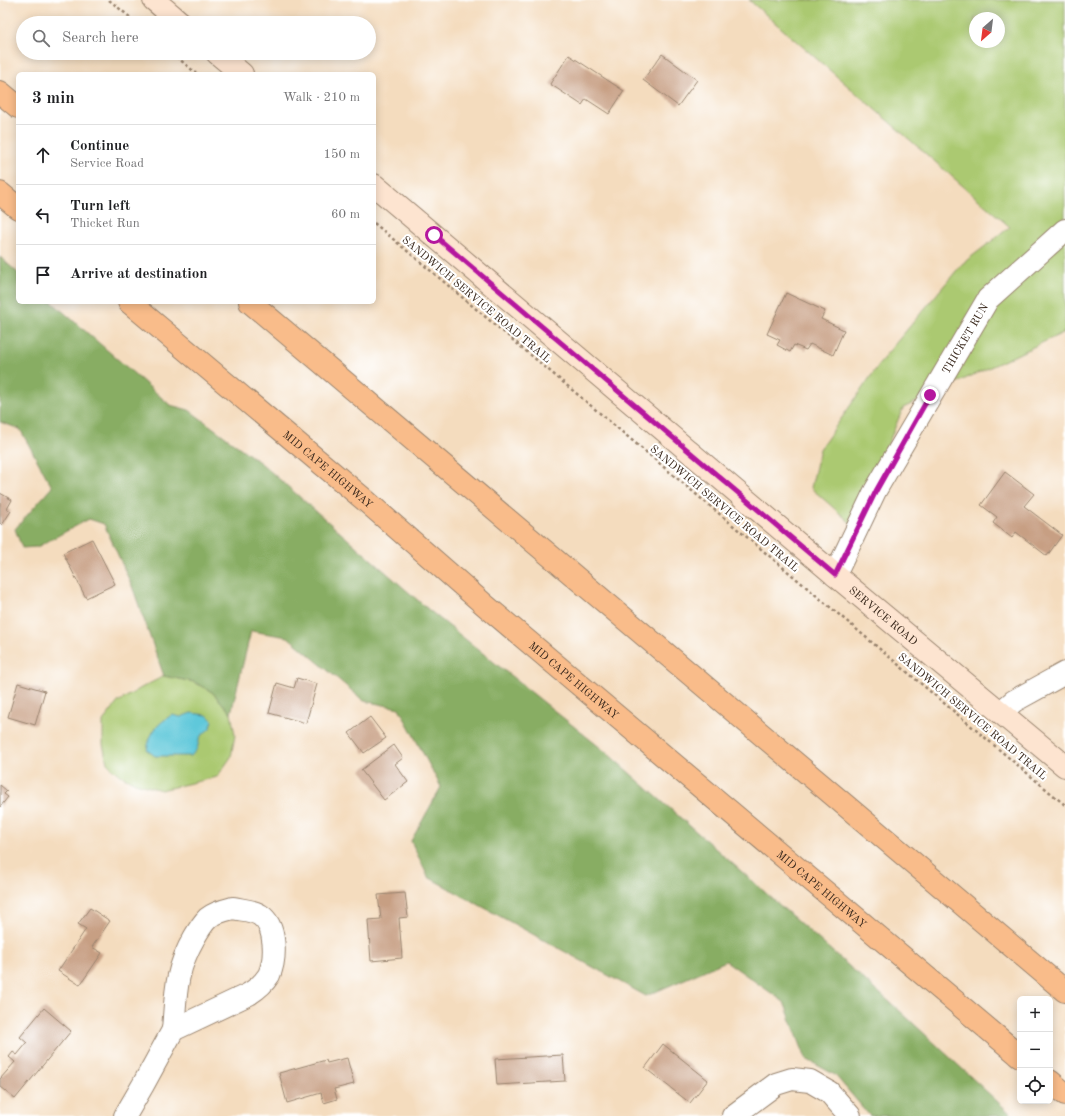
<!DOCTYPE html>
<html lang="en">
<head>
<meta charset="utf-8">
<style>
  body { margin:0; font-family:"Old Standard TT",serif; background:#f2f2f2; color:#202124 }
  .controls { position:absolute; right:12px; bottom:12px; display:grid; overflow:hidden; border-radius:6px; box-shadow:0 2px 10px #0003 }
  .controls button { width:36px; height:36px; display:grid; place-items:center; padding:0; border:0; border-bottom:1px solid #e0e0e0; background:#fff; color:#202124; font:20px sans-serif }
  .compass { position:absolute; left:969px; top:12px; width:36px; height:36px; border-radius:50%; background:#fff; box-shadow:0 2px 10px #0003; rotate:208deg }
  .stop { position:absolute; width:12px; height:12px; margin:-9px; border:3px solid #b5179e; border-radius:50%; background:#fff }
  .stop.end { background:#b5179e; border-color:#fff; box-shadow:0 1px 4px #0008 }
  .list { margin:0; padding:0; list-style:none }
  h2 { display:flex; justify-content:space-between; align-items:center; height:52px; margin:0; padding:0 16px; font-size:17px }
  h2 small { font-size:13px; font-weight:400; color:#757577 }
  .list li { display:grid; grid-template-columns:26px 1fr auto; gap:12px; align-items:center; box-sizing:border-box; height:60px; padding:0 16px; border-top:1px solid #e0e0e0 }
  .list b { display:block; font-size:15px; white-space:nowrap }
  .list p { margin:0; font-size:13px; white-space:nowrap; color:#757577 }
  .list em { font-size:13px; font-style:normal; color:#757577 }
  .icon { flex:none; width:22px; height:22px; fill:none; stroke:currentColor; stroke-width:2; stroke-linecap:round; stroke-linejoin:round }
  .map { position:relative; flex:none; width:1065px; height:1116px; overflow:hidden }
  .search { position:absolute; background:#fff; box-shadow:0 2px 10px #0003; left:16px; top:16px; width:360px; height:44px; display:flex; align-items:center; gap:10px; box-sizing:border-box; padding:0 14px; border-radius:22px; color:#757577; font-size:15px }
  .panel { position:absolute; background:#fff; box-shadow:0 2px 10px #0003; left:16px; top:72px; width:360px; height:232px; border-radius:6px }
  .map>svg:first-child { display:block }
  .green { fill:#abc971; stroke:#737a48; fill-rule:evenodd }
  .forest { fill:#88ad63; stroke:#626c40 }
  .water { fill:#5ec8da; stroke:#4c797c }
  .building { fill:#c79f83 }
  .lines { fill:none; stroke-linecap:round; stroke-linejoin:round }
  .street-casing { stroke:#98836e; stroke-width:24 }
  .secondary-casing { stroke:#98836e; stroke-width:24 }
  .highway-casing { stroke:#98836e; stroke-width:24 }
  .path { stroke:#98836e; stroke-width:2.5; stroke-dasharray:3 3; stroke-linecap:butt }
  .street { stroke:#fff; stroke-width:22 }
  .secondary { stroke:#fde4d0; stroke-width:22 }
  .highway { stroke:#f9bc8a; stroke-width:22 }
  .route { stroke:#b5179e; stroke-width:5 }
  .labels { text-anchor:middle; stroke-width:4; stroke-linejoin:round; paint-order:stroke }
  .street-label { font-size:11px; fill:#3b2a1e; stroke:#fff }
</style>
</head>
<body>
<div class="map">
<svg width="1065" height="1116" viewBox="0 0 1065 1116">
  <rect width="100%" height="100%" fill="#fff"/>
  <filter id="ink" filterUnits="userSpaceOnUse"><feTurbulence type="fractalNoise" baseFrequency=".025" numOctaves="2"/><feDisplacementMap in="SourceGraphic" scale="8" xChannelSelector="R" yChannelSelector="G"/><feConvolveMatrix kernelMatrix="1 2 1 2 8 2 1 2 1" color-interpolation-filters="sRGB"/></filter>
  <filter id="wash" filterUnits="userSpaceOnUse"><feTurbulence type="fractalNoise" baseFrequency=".012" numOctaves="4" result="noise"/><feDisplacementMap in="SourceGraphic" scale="16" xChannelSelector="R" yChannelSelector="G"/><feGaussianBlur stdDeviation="0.9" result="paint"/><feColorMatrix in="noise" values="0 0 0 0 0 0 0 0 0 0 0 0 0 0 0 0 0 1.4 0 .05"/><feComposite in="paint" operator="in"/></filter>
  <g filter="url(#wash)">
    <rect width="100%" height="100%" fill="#f4dcbe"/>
    <g class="green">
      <path d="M749,0H1065V332L903,408L876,473L862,533L811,488L820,449L885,356L962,264L1010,227ZM975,18H999V42H975Z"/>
      <polygon points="164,676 194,682 212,692 231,713 235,735 231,757 217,777 161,790 135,783 117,773 107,763 103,744 103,721 118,702 141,688"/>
    </g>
    <polygon class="forest" points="0,257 18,273 18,302 52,302 170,405 189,410 262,464 429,610 607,753 901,1012 1013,1116 870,1116 835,1075 806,1059 784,1002 726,961 646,996 428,877 411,841 441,787 399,708 364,701 288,637 251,631 231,713 212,692 194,682 164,676 132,586 104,524 89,519 37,547 22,548 15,529 52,487 20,429 0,422"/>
    <path class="water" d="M191,713L207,715L213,721L210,728L200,737L197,749L191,756H155L147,750C150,732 157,724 172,715L181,717Z"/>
    <g id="blocks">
      <g class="building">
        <polygon points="662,54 697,80 678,106 643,80"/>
        <polygon points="569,55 624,91 609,114 586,99 582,105 550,84"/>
        <polygon points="786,293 825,311 821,319 844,330 833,355 810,344 806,350 794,345 790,352 777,345 780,340 767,334"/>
        <polygon points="1005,472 1034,494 1024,506 1062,535 1047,556 1016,532 1012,538 993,523 997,517 981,505"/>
        <polygon points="0,493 12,500 7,509 11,511 2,525 0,523"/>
        <polygon points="92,539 115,584 86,598 63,553"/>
        <polygon points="297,678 317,684 306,723 269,713 277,683 294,688"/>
        <polygon points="18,683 45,691 35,725 8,717"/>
        <polygon points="370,717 386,738 364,753 349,733"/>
        <polygon points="394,745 403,758 395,764 408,782 384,800 361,770"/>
        <polygon points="0,785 7,791 4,794 8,797 0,807"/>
        <polygon points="405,893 408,917 399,918 402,958 371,961 368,920 381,919 378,895"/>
        <polygon points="90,908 110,921 92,947 102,953 80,985 58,971 86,929 78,924"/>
        <polygon points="44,1008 71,1031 15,1099 0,1087 0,1079 15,1062 9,1057 13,1052 17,1055 27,1043 20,1037"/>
        <polygon points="663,1044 708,1080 690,1103 645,1068"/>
        <polygon points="563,1055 565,1081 497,1085 495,1059"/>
        <polygon points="347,1058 354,1084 334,1089 337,1099 324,1103 321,1093 287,1103 279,1073 326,1060 327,1063"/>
      </g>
    </g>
  </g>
  <g filter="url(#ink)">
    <use href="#blocks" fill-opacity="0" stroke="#98836e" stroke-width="1"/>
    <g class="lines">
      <defs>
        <g id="street">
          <path id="s1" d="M835,575L875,491L988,299L1065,230"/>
          <polyline points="1001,712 1014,701 1065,673"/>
          <path d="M233,908C241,910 253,910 260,915C277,926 276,959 269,975C264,983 257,989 249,994L173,1030C176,994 175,971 194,938C198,931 202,924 208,918C215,912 225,910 233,908Z"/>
          <polyline points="125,1116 143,1085 173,1030"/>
          <polyline points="733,1116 776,1084 792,1079 810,1081 829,1092 850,1116"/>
        </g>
        <g id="secondary">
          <polyline points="154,0 181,23"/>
          <polyline points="217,53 242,74"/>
          <path id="s2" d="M374,185L835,575L1065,766"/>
        </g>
        <g id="highway">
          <polyline points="0,92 18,107"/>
          <polyline points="0,193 18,208"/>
          <path id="s3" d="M129,302L366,501L486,606L1020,1056"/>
          <polyline points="250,302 1065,991"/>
          <polyline points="1050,1081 1065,1094"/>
        </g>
      </defs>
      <use href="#street" class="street-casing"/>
      <use href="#secondary" class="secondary-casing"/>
      <use href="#highway" class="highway-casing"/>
      <g class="path">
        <polyline points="109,0 137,23"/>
        <polyline points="172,53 197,74"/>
        <polyline points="374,223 1065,805"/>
      </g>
      <use href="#street" class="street"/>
      <use href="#secondary" class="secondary"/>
      <use href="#highway" class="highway"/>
    </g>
  </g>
  <g class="lines" filter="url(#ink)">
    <polyline class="route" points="434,235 835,575 876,491 930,395"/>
  </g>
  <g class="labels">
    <g class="street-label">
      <text transform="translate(477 299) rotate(40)" y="4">SANDWICH SERVICE ROAD TRAIL</text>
      <text dy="4" stroke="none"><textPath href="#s1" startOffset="270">THICKET RUN</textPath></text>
      <text dy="4" stroke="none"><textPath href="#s3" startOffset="260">MID CAPE HIGHWAY</textPath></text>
      <text transform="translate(725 508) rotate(40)" y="4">SANDWICH SERVICE ROAD TRAIL</text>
      <text dy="4" stroke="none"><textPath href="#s2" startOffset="667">SERVICE ROAD</textPath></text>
      <text dy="4" stroke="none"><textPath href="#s3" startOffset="584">MID CAPE HIGHWAY</textPath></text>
      <text transform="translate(973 716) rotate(40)" y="4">SANDWICH SERVICE ROAD TRAIL</text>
      <text dy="4" stroke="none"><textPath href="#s3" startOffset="908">MID CAPE HIGHWAY</textPath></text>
    </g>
  </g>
</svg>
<div class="controls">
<button>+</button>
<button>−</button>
<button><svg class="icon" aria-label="locate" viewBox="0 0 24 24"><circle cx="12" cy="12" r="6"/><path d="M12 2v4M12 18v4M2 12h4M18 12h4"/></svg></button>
</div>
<svg class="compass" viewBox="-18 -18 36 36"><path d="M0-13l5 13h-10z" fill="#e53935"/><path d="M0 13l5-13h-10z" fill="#757577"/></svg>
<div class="stop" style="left:434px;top:235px"></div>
<div class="stop end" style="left:930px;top:395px"></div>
<div class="search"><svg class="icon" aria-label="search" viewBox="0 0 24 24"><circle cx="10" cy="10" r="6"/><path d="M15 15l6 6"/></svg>Search here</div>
<section class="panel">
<h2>3 min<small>Walk · 210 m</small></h2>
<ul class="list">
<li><svg class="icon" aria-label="ahead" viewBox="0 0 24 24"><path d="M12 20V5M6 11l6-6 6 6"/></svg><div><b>Continue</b><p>Service Road</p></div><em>150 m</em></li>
<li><svg class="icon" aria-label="left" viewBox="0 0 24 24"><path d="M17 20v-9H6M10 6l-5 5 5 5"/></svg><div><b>Turn left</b><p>Thicket Run</p></div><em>60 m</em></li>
<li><svg class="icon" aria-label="arrive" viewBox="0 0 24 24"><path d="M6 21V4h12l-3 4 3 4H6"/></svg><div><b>Arrive at destination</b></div></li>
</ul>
</section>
</div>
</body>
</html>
